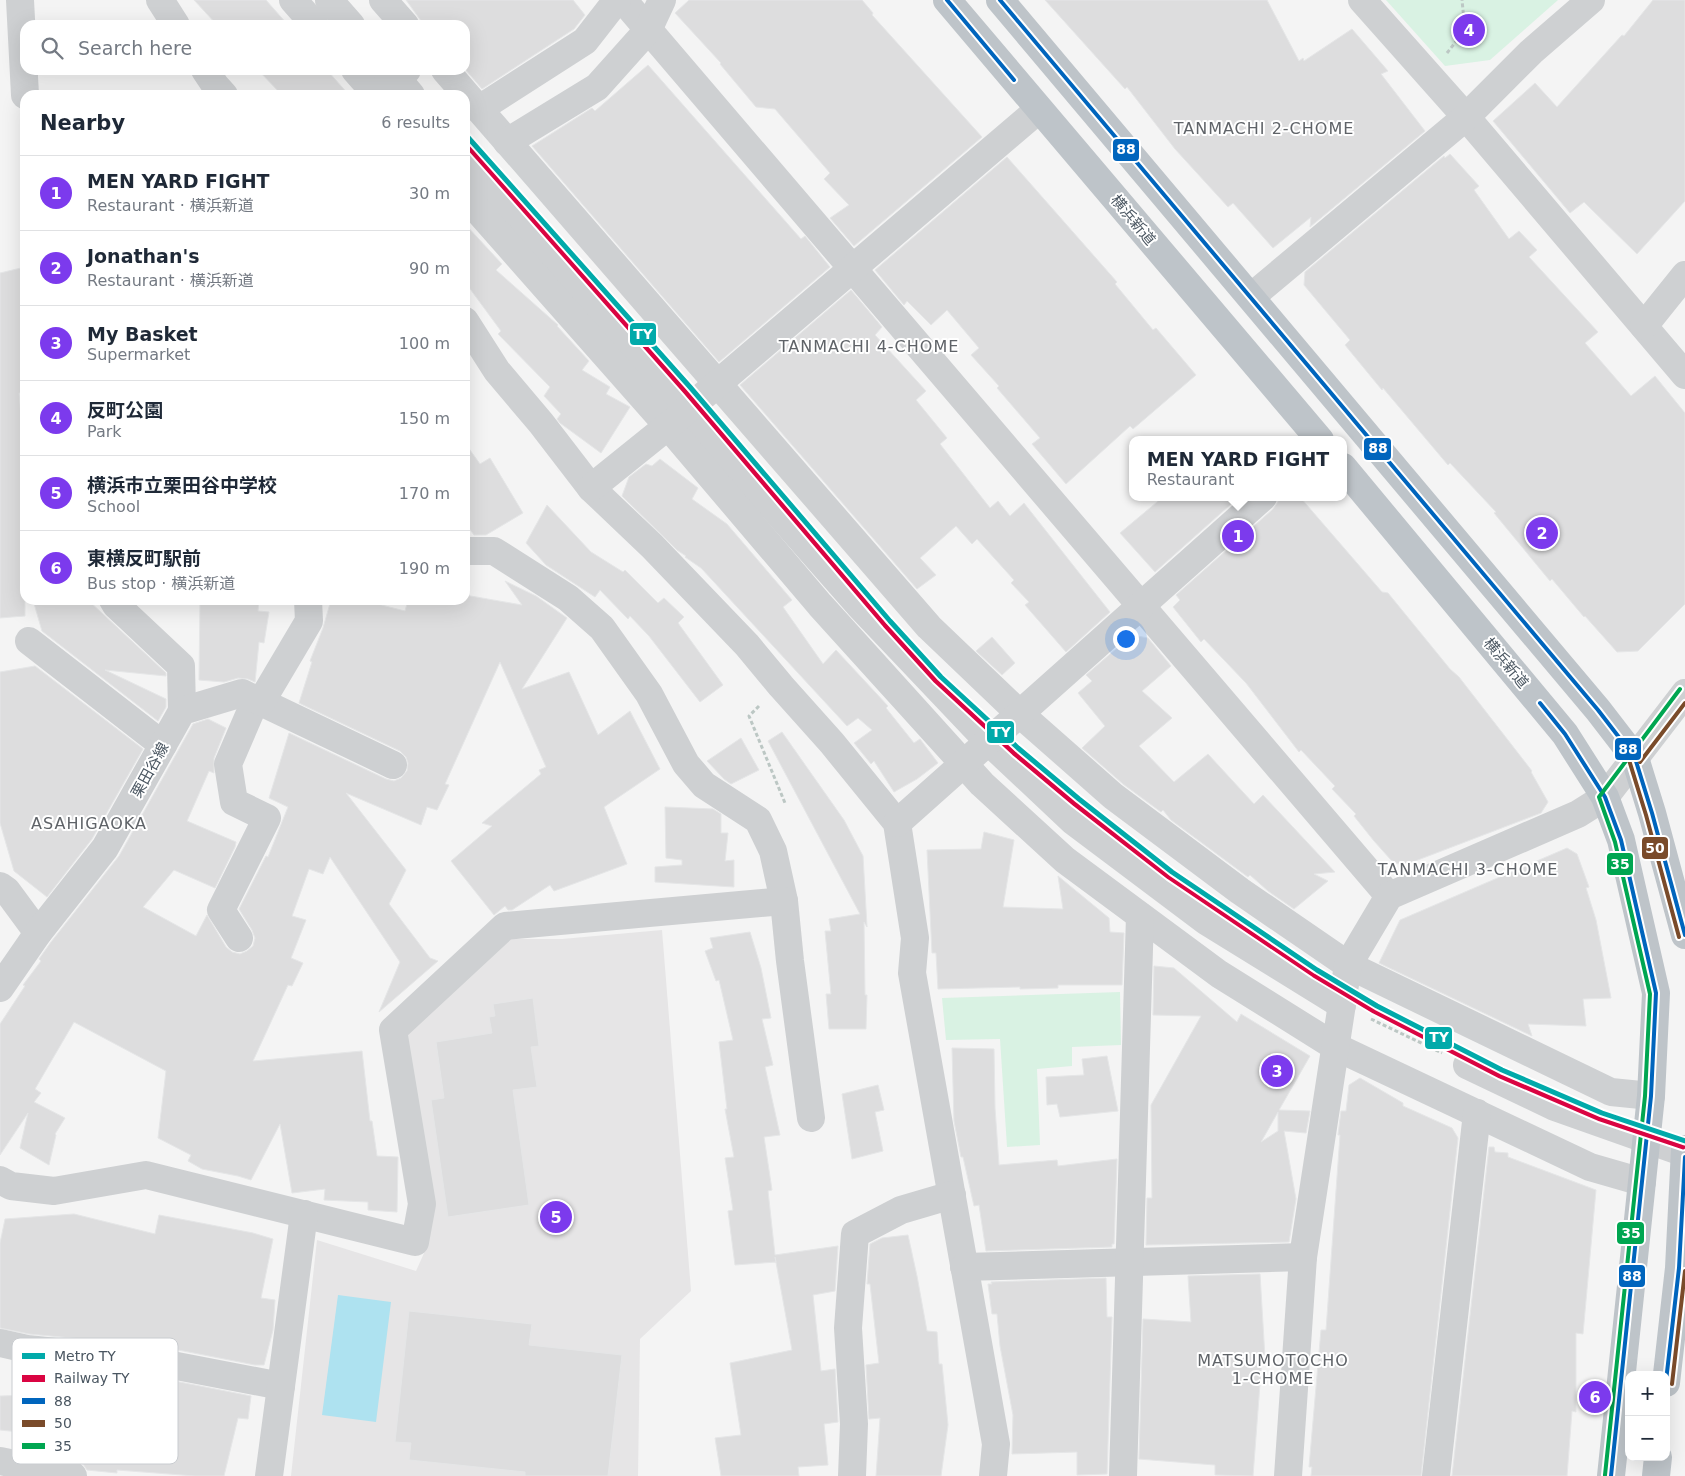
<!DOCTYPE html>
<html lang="en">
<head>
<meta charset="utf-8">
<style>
  body { margin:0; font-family:"DejaVu Sans","Noto Sans JP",sans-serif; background:#f6f6f7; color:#1f2937 }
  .controls { position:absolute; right:15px; bottom:15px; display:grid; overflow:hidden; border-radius:10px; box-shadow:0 5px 20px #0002 }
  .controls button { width:45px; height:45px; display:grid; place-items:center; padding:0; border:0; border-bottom:1px solid #e0e1e3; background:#fff; color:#1f2937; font:25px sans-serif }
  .you { position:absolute; left:1125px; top:638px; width:18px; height:18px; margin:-12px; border:4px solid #fff; border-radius:50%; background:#1a73e8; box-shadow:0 0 0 8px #1a73e833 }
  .badge { display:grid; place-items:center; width:32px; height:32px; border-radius:50%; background:#7c3aed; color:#fff; font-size:16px; font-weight:700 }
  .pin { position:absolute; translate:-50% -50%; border:2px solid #fff; box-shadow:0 1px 5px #0006 }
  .popup { position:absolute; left:1129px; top:436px; width:218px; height:65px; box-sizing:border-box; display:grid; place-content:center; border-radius:10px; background:#fff; filter:drop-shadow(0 1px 4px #0005); font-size:16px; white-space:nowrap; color:#747a83 }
  .popup b { font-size:19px; color:#1f2937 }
  .popup::after { content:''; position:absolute; left:50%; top:100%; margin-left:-10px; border:10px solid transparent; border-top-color:#fff }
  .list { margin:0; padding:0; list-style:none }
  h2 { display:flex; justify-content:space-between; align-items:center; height:65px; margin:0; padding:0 20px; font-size:21px }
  h2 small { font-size:16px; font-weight:400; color:#747a83 }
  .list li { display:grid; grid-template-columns:32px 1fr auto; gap:15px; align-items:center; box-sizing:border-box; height:75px; padding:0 20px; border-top:1px solid #e0e1e3 }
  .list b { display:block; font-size:19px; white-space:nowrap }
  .list p { margin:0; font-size:16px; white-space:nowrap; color:#747a83 }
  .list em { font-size:16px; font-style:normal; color:#747a83 }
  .icon { flex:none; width:28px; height:28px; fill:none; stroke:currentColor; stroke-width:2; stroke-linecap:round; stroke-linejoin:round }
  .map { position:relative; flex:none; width:1685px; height:1476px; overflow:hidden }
  .search { position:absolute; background:#fff; box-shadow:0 5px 20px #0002; left:20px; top:20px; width:450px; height:55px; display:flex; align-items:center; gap:12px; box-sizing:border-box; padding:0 18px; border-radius:15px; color:#747a83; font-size:19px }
  .panel { position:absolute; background:#fff; box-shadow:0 5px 20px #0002; left:20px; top:90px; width:450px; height:515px; border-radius:15px }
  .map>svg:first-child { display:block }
  .education { fill:#e6e5e6 }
  .green { fill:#d9f2e3 }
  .water { fill:#aee2f0 }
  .building { fill:#ddddde; stroke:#e5e6e7; fill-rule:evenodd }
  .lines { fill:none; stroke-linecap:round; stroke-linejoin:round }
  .path { stroke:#bcc7c4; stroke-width:3; stroke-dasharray:4 2.5; stroke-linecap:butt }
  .minor { stroke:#ced0d2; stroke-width:28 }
  .highway { stroke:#bec4c9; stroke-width:28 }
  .bus-1-casing { stroke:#fff; stroke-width:8 }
  .bus-2-casing { stroke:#fff; stroke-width:8 }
  .bus-3-casing { stroke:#fff; stroke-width:8 }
  .bus-1 { stroke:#0065bd; stroke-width:4 }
  .bus-2 { stroke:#7a4b2a; stroke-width:4 }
  .bus-3 { stroke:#00a651; stroke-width:4 }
  .rail-1-casing { stroke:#fff; stroke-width:9 }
  .rail-1 { stroke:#da0442; stroke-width:5 }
  .metro-1-casing { stroke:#fff; stroke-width:9 }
  .metro-1 { stroke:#01aaaa; stroke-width:5 }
  .labels { text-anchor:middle; stroke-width:4; stroke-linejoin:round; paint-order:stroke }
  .street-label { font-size:15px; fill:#4a5661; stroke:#fff }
  .neighbourhood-label { font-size:16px; letter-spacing:1px; fill:#5f6368; stroke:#fff }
  .key { fill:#fff; stroke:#c9ccd0; stroke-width:1 }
  .key-label { font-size:14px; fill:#4a5661 }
  .line-badge { stroke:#fff; stroke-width:2 }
  .badge-label { font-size:14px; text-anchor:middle; font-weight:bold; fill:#fff }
</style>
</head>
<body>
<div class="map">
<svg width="1685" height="1476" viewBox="0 0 1685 1476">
  <rect width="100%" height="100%" fill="#f4f4f4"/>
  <polygon class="education" points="662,930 691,1291 640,1339 638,1476 291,1476 317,1240 416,1271 425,1251 404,1054 407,1028 506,939 562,939"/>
  <g class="green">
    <polygon points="1386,0 1558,0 1490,60 1445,66"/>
    <polygon points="1120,992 1121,1045 1072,1047 1072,1066 1037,1069 1040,1145 1007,1147 1000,1039 946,1040 942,998"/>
  </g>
  <polygon class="water" points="338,1295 391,1302 376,1422 322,1415"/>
  <g class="building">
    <polygon points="194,0 266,0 288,25 217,25"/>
    <polygon points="406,0 573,0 585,15 574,29 482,89 465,69 465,25 424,25"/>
    <polygon points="689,0 862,0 873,13 872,15 982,137 854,246 830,218 849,205 824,179 830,173 775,109 756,107 720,64 721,63 675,13"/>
    <polygon points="1045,0 1267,0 1299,61 1303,58 1304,61 1352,29 1388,71 1381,74 1425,131 1310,227 1311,217 1273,248 1233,203 1228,207 1175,149 1127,87 1125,89"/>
    <polygon points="1653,0 1685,0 1685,201 1637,254 1584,202 1570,213 1493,121 1535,83 1557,107 1622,35 1624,36"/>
    <polygon points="648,65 801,239 805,236 830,267 719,362 532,146 592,108 595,111"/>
    <polygon points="258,70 327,70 349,95 282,95"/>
    <polygon points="1450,154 1479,186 1474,190 1509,239 1519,231 1537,250 1529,257 1598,332 1585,343 1631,396 1655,376 1685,413 1685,604 1638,651 1617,652 1585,616 1584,617 1552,579 1550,581 1494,513 1496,512 1450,463 1448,465 1383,388 1382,390 1345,345 1350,340 1304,285 1305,272 1444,156 1445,158"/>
    <polygon points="1007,157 1117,282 1115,284 1153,330 1156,328 1196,375 1133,429 1130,426 1066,484 1032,444 1040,438 997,388 999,386 971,355 979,348 947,310 931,325 907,301 904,305 875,270"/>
    <polygon points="465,224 502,264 496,270 558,325 557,326 589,361 582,370 610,387 606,394 630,407 601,453 560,423 557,419 561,414 544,396 550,387 498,334 501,331 465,282"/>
    <polygon points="25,267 25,393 19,393 23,441 25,441 25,616 0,618 0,273"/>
    <polygon points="851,290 882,327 875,335 926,391 916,400 947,438 940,444 990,508 998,501 1010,516 1024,503 1110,612 1066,652 1025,605 1029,602 1011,583 1014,580 977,539 972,544 956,526 920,558 936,575 917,589 740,385"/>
    <polygon points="465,443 480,464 490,458 523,513 486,535 474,535 465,523"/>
    <polygon points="660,459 698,488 692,499 727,524 792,600 783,607 823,664 836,650 888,706 886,708 914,743 920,739 938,763 917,779 894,792 874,761 871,764 854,743 872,730 858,718 847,726 701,568 685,557 686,556 677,550 622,496 629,477 646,464 652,466"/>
    <polygon points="1163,497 1239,497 1155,572 1120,533"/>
    <polygon points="1278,497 1300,497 1382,592 1388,593 1450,669 1459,677 1532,771 1531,772 1548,802 1541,813 1410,863 1398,864 1391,860 1374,841 1354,816 1356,814 1332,789 1335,786 1301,750 1299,752 1246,683 1204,639 1201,642 1173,607 1180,600 1176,595 1273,509 1278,502"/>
    <polygon points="547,505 591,552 623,572 625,570 658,603 664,598 684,617 678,623 723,685 700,702 649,636 630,616 628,619 600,590 595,597 546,565 526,543"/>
    <polygon points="505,581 536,596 567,618 522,689 569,672 598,735 630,711 660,769 604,807 627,864 554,891 550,885 512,910 508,910 505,906 494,915 451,861 492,826 482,823 541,774 539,770 546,767 500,662 445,784 449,785 437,810 427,807 421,825 346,793 406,870 389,904 430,958 438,961 379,1012 400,962 330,857 323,874 309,869 292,916 306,920 291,958 303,963 292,986 288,985 253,1061 362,1051 370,1121 372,1121 377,1156 398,1157 397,1212 368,1210 368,1202 324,1200 325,1189 292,1193 280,1124 251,1180 238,1176 202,1169 188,1161 191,1155 158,1138 166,1071 74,1022 35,1089 41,1093 34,1102 65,1118 55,1134 56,1135 49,1165 20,1148 28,1113 0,1155 0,1024 25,986 23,985 41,961 39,959 51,942 119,856 193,724 208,719 226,728 214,758 214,773 209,771 187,821 236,842 235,847 215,888 174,870 143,907 196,936 207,915 226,947 232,952 240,954 247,951 253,946 255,938 252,930 239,909 266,856 268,857 288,807 269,798 289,733 386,779 394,781 401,778 407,771 408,763 406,757 400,751 299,703 312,662 310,661 323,628 331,600 362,600 405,611 408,600 465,600 465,595 522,605"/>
    <polygon points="33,600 88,600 166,673 166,676 105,670 166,699 166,707 158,721 42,631"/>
    <polygon points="200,600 259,600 258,611 269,612 264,643 259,642 255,682 248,679 238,678 224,682 199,680"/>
    <polygon points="1132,635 1148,638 1171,666 1142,691 1172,718 1139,746 1174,782 1208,754 1254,804 1263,795 1335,872 1314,874 1328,881 1294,909 1268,891 1250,875 1248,877 1171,820 1163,810 1161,812 1123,784 1082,748 1105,726 1078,693 1092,681 1086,675"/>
    <polygon points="992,637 1015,663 1002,675 976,651"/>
    <polygon points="35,666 143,749 92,839 47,897 14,871 0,823 0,672"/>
    <polygon points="782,732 844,820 863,856 867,927 864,922 865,995 867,995 866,1029 829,1029 826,994 831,994 825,931 831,931 829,919 860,914 768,741"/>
    <polygon points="741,738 759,770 731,784 724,779 707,761"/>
    <polygon points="665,807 713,809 721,814 721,833 728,833 725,861 734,860 734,887 655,882 655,867 682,865 682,860 666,858"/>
    <polygon points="984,832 1014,840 1003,907 1063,909 1058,876 1109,918 1110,932 1124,933 1122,985 1058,985 1058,988 1020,989 1020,987 938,989 936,953 932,953 927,850 981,849"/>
    <polygon points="1567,848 1577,854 1589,887 1586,888 1596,920 1611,998 1583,999 1586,1026 1528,1024 1532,1036 1379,963 1400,920"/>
    <polygon points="750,932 761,968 771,1018 762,1019 773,1065 765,1067 780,1135 764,1137 772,1190 768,1191 775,1255 838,1246 835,1291 813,1295 821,1371 835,1369 838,1422 824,1424 828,1465 798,1467 799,1476 721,1476 715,1438 741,1435 730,1363 792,1350 775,1257 776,1262 735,1265 728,1211 733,1210 725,1158 734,1157 725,1109 727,1109 719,1042 733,1040 719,980 716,981 705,951 713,948 710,938"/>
    <path d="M1154,966L1174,968L1237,1022L1241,1014L1310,1056L1279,1110L1310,1111L1306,1133L1284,1131L1296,1199L1289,1242L1146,1245L1147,1198H1152L1151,1105L1201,1016L1153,1015ZM1278,1112V1131L1261,1142L1269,1128Z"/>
    <polygon points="533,998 539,1046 531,1047 537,1087 513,1090 529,1205 448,1217 431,1100 444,1098 436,1042 492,1033 489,1017 495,1016 493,1004"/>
    <polygon points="952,1048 994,1049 995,1108 999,1165 1057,1160 1058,1166 1117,1159 1114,1244 1112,1244 1112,1247 986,1251 979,1205 974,1206 963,1157 961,1157 954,1121"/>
    <polygon points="1107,1056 1118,1111 1060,1117 1057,1104 1047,1105 1046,1077 1084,1075 1082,1059"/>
    <polygon points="1360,1078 1403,1103 1403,1106 1452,1128 1458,1138 1421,1476 1311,1476 1312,1467 1309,1467 1321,1330 1326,1330 1340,1135 1338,1135 1341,1111 1346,1111 1349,1085"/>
    <polygon points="878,1085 884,1110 875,1112 883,1151 852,1159 842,1094"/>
    <polygon points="1489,1147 1494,1147 1495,1152 1508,1153 1508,1157 1596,1190 1583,1334 1576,1333 1576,1412 1572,1411 1567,1476 1452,1476"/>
    <polygon points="74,1214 155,1234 159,1215 253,1233 273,1239 261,1298 275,1300 273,1330 264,1365 255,1365 158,1346 29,1334 0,1328 0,1243 5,1219"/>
    <polygon points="908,1235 917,1276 927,1331 937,1332 939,1364 942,1364 948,1425 941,1476 876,1476 880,1418 869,1419 866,1365 879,1363 870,1284 867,1284 870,1244 882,1238"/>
    <polygon points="1260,1274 1265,1358 1262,1358 1253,1476 1215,1475 1215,1465 1139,1459 1143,1319 1191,1322 1188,1276"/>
    <polygon points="1106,1278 1107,1317 1112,1317 1107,1474 1077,1475 1077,1452 1012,1454 1013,1415 1000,1346 997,1314 992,1314 988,1284 992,1284 991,1282"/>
    <polygon points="409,1311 532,1324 529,1345 622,1355 608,1476 525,1476 525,1472 409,1460 411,1443 395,1442"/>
    <polygon points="30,1365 154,1377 251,1396 248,1419 238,1418 224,1476 195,1476 117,1470 117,1473 87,1470 83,1464 76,1461 18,1449 19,1432 0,1430 0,1396 28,1395"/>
  </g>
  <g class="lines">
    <g class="path">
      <polyline points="1447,53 1465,30 1462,0"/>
      <polyline points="759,706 749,716 785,803"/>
      <polyline points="1371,1019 1442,1053"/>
    </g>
    <g class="minor">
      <polyline points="20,0 25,95"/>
      <polyline points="160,0 176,25"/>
      <polyline points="293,0 315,25"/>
      <polyline points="329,0 351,25"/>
      <polyline points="383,0 405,25"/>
      <polyline points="623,0 1389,896"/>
      <polyline points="1362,0 1466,117 1685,375"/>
      <polyline points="205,70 215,85 224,95"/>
      <polyline points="355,70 377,95"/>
      <polyline points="390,70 411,95"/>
      <polyline points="445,70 929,627 1020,714 1113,796 1240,891 1348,965 1611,1092 1651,1096"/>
      <polyline points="376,94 407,70"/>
      <polyline points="479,109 585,41 617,0"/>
      <polyline points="507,142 597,87 648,30 662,0"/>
      <polyline points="465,158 859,605 989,742 1073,821 1206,921 1342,1005"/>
      <polyline points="465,196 668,426 820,605 982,784 1065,860 1219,974 1336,1047 1590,1167 1642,1182"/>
      <polyline points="1251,297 1466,117 1531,52 1591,0"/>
      <polyline points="465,321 497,371 541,423 591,488 652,546 747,645 781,686 832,743 897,823 915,938 912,973 996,1444 993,1476"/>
      <polyline points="1644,326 1685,275"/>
      <polyline points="591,488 668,426 1038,110"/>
      <polyline points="465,551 494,551 568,598 602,628 649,694 686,764 704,785 758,820 773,851 784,901 790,961 811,1118"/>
      <polyline points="113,600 116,605 181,666 182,711"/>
      <polyline points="29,641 163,745"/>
      <polyline points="261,702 393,765"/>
      <polyline points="897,823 1263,497"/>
      <polyline points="0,886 7,891 38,933"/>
      <polyline points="239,938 221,910 267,818 234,802 228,764 256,699"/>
      <polyline points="0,988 38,933 105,848 182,711 242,693 261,702 309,621 308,600"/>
      <polyline points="1467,1065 1555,1107 1685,1153"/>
      <polyline points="0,1180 11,1186 54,1191 146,1175 415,1242 422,1204 393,1030 505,926 784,901"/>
      <polyline points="964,1267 1303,1257"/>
      <polyline points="0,1343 27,1349 156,1362 281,1386"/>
      <polyline points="0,1461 73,1476"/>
      <polyline points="269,1476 304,1214"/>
      <polyline points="852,1476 854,1424 848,1328 855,1234 901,1210 952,1195"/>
      <polyline points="1123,1476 1140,916"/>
      <polyline points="1288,1476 1303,1257 1348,965 1389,896 1578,814 1605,797 1685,693"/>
      <polyline points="1436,1476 1477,1113"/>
    </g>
    <g class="highway">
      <polyline points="947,0 1320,440"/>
      <polyline points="1000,0 1598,710 1635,758 1652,813 1685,935"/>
      <polyline points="1343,467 1565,734 1605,797 1621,840 1656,993 1651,1096 1611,1476"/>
      <polyline points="1666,1383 1679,1268 1685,1149"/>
      <polyline points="1656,1476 1658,1457"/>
    </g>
    <defs>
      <g id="bus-1">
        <polyline points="947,0 1014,80"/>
        <polyline points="1000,0 1598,710 1635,758 1652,813 1685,935"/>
        <polyline points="1540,703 1565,734 1605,797 1621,840 1656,993 1651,1096 1611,1476"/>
        <polyline points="1666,1381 1679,1268 1685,1157"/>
      </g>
      <g id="bus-2">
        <polyline points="1629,760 1646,815 1679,937"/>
        <polyline points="1640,762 1685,703"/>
        <polyline points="1672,1384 1685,1271"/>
      </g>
      <polyline id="bus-3" points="1605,1475 1645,1096 1650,994 1615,842 1599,797 1680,689"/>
    </defs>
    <use href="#bus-1" class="bus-1-casing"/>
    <use href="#bus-2" class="bus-2-casing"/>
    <use href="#bus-3" class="bus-3-casing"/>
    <use href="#bus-1" class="bus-1"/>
    <use href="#bus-2" class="bus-2"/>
    <use href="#bus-3" class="bus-3"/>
    <defs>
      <polyline id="rail-1" points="465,143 685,391 885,625 936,681 1014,753 1075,804 1169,877 1314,975 1374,1011 1500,1076 1600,1119 1683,1147"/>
    </defs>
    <use href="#rail-1" class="rail-1-casing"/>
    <use href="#rail-1" class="rail-1"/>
    <defs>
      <polyline id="metro-1" points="465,134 690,387 890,621 941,677 1018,748 1079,799 1172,872 1317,970 1377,1006 1502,1070 1602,1113 1685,1141"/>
    </defs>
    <use href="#metro-1" class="metro-1-casing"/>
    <use href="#metro-1" class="metro-1"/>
  </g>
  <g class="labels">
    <g class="street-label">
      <text transform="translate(1133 220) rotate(50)" y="5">横浜新道</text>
      <text transform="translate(1506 663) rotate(50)" y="5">横浜新道</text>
      <text transform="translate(150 770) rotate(-61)" y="5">栗田谷線</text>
    </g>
    <g class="neighbourhood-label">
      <text x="1264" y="134">TANMACHI 2-CHOME</text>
      <text x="869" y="352">TANMACHI 4-CHOME</text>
      <text x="89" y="829">ASAHIGAOKA</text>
      <text x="1468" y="875">TANMACHI 3-CHOME</text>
      <text x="1273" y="1366">MATSUMOTOCHO<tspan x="1273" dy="18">1-CHOME</tspan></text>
    </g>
  </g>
  <rect x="12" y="1338" width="166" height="126" rx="8" class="key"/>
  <rect x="22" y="1353" width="23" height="6" fill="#01aaaa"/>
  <rect x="22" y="1375" width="23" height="7" fill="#da0442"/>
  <rect x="22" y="1398" width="23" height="6" fill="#0065bd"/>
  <rect x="22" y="1420" width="23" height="7" fill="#7a4b2a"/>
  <rect x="22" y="1443" width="23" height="6" fill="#00a651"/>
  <g class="key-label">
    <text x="54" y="1361">Metro TY</text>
    <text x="54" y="1383">Railway TY</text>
    <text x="54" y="1406">88</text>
    <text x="54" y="1428">50</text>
    <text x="54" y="1451">35</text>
  </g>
  <g class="line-badge">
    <rect x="1112" y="138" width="28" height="24" rx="5" fill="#0065bd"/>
    <rect x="629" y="322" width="28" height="24" rx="5" fill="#01aaaa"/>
    <rect x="1363" y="437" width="29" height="24" rx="5" fill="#0065bd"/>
    <rect x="986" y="720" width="29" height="24" rx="5" fill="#01aaaa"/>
    <rect x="1614" y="737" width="28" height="24" rx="5" fill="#0065bd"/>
    <rect x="1641" y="836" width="28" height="24" rx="5" fill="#7a4b2a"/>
    <rect x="1606" y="852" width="28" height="24" rx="5" fill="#00a651"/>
    <rect x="1424" y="1026" width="29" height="24" rx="5" fill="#01aaaa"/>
    <rect x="1616" y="1221" width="29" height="24" rx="5" fill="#00a651"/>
    <rect x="1618" y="1264" width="28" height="24" rx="5" fill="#0065bd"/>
  </g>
  <g class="badge-label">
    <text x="1126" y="154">88</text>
    <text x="643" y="339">TY</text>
    <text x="1378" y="453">88</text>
    <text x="1001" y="737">TY</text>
    <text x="1628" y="754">88</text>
    <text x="1655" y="853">50</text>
    <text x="1620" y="869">35</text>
    <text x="1439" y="1042">TY</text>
    <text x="1631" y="1238">35</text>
    <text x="1632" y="1281">88</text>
  </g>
</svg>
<div class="controls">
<button>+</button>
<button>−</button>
</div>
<div class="you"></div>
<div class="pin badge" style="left:1238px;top:536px">1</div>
<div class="popup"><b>MEN YARD FIGHT</b>Restaurant</div>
<div class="pin badge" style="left:1542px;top:533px">2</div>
<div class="pin badge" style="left:1277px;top:1071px">3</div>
<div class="pin badge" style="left:1469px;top:30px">4</div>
<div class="pin badge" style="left:556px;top:1217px">5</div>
<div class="pin badge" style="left:1595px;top:1397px">6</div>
<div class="search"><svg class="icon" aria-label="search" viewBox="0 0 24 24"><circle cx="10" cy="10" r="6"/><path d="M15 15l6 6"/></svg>Search here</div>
<section class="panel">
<h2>Nearby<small>6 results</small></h2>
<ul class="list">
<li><span class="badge">1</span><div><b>MEN YARD FIGHT</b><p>Restaurant · 横浜新道</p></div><em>30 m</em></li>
<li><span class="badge">2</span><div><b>Jonathan's</b><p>Restaurant · 横浜新道</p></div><em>90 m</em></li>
<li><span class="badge">3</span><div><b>My Basket</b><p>Supermarket</p></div><em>100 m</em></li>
<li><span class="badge">4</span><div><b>反町公園</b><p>Park</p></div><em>150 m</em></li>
<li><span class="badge">5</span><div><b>横浜市立栗田谷中学校</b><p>School</p></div><em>170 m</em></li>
<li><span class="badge">6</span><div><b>東横反町駅前</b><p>Bus stop · 横浜新道</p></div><em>190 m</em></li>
</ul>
</section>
</div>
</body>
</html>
